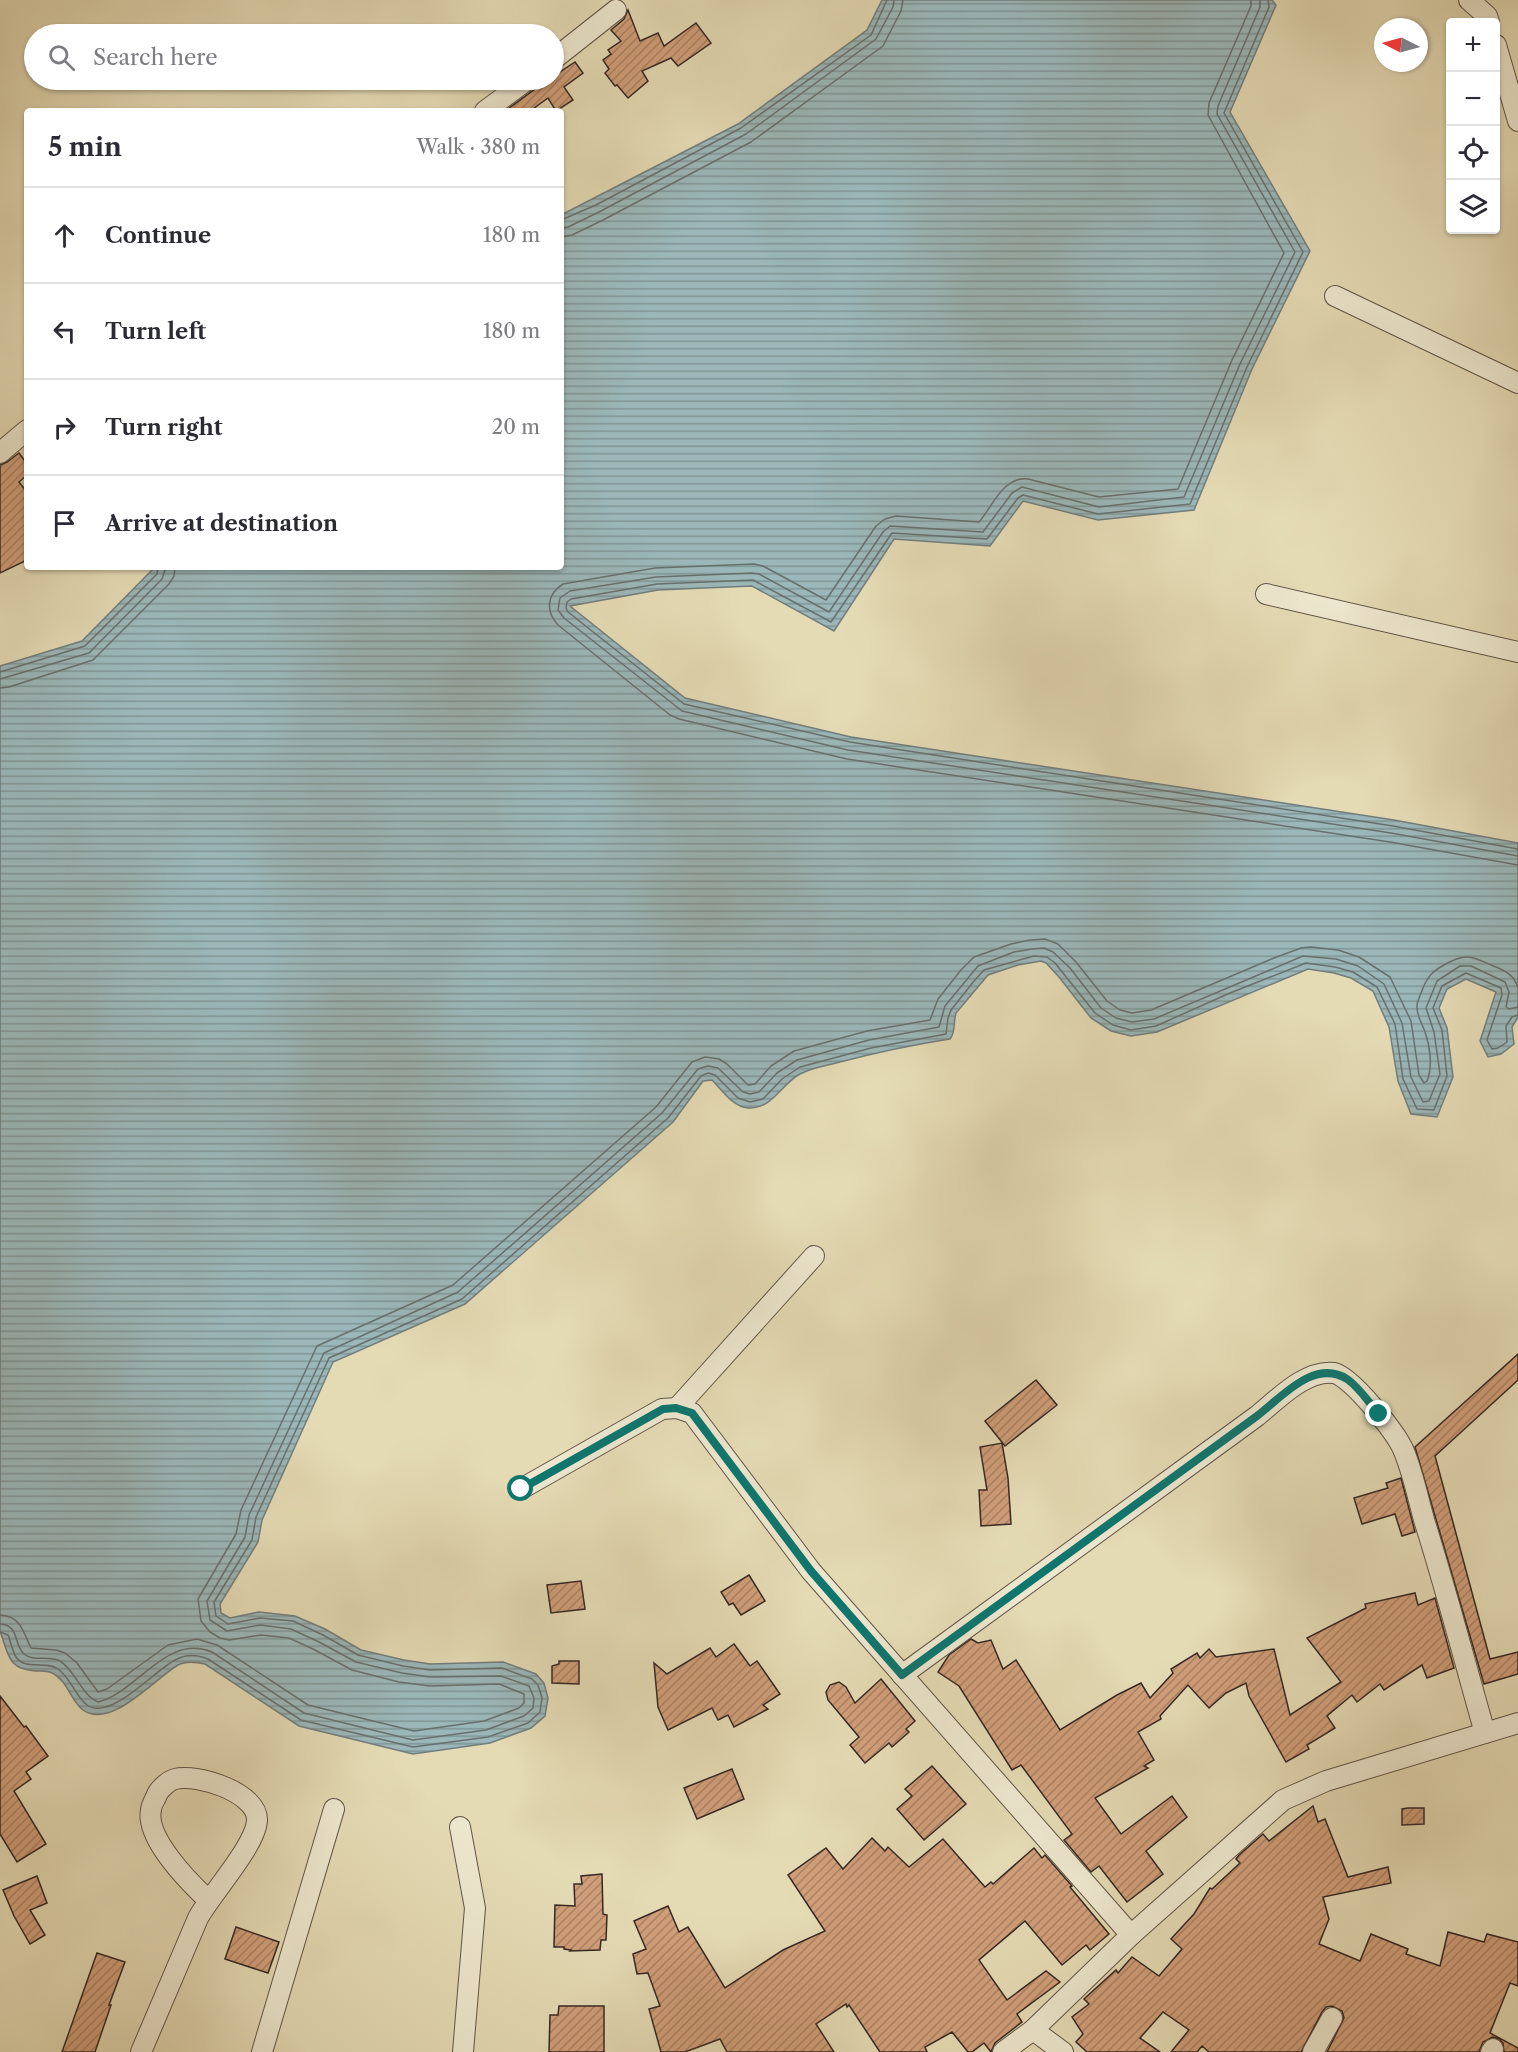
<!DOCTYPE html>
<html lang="en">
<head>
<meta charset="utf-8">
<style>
  body { margin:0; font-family:"Libre Caslon Text",serif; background:#f2f2f3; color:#2b2b33 }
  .controls { position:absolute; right:18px; top:18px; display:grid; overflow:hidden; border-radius:6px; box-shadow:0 2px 4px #0004 }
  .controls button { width:54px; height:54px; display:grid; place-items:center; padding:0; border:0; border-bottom:2px solid #e1e1e2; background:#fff; color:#2b2b33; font:30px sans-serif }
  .compass { position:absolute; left:1374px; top:18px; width:54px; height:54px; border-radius:50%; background:#fff; box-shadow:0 2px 4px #0004; rotate:276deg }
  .stop { position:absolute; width:18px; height:18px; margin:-14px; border:4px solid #0f766e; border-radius:50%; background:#fff }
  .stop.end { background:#0f766e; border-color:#fff; box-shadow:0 2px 6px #0008 }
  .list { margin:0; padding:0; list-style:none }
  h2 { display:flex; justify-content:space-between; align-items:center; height:78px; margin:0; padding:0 24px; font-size:26px }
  h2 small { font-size:20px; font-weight:400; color:#7c7c81 }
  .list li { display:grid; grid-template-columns:39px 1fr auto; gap:18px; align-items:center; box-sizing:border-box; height:96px; padding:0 24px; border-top:2px solid #e1e1e2 }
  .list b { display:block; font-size:22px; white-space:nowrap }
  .list em { font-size:20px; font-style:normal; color:#7c7c81 }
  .icon { flex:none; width:33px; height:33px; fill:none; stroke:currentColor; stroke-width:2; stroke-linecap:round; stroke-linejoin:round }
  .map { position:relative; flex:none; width:1518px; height:2052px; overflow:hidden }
  .search { position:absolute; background:#fff; box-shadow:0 2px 4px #0004; left:24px; top:24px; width:540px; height:66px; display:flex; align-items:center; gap:15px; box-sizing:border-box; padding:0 21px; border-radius:33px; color:#7c7c81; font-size:22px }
  .panel { position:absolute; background:#fff; box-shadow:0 2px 4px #0004; left:24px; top:108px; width:540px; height:462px; border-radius:6px }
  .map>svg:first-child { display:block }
  .water { fill:url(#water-rules); stroke:#727e7d; stroke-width:1.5 }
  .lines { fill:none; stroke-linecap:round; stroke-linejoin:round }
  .shore { stroke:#68706e; stroke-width:1.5 }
  .building { fill:url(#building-hatch); stroke:#352923; stroke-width:1.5 }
  .street-casing { stroke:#615547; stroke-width:22 }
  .street { stroke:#ede7ce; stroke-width:20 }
  .route { stroke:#0f766e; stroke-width:8 }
</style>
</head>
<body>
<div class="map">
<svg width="1518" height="2052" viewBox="0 0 1518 2052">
  <defs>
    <pattern id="water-rules" width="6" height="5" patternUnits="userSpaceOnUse" patternTransform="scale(1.5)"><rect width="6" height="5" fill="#9bb7b9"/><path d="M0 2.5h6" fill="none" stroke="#7f9596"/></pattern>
    <pattern id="building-hatch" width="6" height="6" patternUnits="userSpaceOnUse" patternTransform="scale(1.5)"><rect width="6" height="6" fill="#d09e79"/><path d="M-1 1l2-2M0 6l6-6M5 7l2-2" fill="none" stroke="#aa8163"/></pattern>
  </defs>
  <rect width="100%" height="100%" fill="#e4dab4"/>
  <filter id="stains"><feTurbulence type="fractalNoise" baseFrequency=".00333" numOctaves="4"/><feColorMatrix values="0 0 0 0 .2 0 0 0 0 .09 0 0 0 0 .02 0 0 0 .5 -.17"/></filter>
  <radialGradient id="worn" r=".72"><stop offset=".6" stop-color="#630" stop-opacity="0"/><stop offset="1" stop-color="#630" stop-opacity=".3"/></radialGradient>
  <path class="water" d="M882,0H1272L1276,5L1230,112L1310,251L1252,369L1194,510L1098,520L1023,501L990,546L894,539L834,631L752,586L658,590L570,606L685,698L851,737L1394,820L1518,843V1017L1512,1027L1514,1044L1501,1054L1488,1057L1480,1041L1496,992L1466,979L1447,989L1439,1008L1447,1028L1453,1077L1437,1117L1411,1114L1398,1081L1389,1027L1373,991L1351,978L1334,973L1308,969L1157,1032L1131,1036L1111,1031L1091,1018L1059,977L1046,963L1041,961L1018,965L988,975L956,1013C953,1022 956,1032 950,1039C911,1045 874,1053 836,1063C825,1066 811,1068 800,1074C781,1084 773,1109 748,1108C733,1107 722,1090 712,1080L703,1081L673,1122L465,1304L333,1362L262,1520L258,1542L220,1604L221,1613L230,1618L259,1612L295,1616L325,1629L361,1650L404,1660L430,1664L503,1662L536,1674L544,1683L548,1698L545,1716L531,1728L490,1743L413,1754L299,1726L205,1664C196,1662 186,1661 178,1665C154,1679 111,1730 83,1710C71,1701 68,1682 54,1674C49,1670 42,1671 36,1671C7,1669 9,1655 0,1631V666L82,641L155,567H561V215L738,124L867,30Z"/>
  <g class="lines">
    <g class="shore">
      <path d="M1251,0V6L1209,103L1208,115L1284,253L1232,360L1178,489L1099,497L1028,479C1003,476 993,506 979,522L896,516L885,519L876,526L826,600L763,566L754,564L655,568L563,584C547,594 545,611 558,625L670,715L679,719L847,759L1390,842L1518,865"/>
      <polyline points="1260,0 1260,7 1218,106 1217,114 1295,252 1240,364 1184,497 1099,507 1022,487 1012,493 983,532 890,526 883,532 829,612 759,574 752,573 656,577 570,591 560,598 558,610 564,618 682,711 848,750 1391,833 1518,856"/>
      <polyline points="1268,0 1269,7 1224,113 1303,252 1247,367 1190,504 1098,514 1023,495 1018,498 987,539 892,533 831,622 753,580 657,584 571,599 567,602 566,608 568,612 684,704 850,742 1393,826 1518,849"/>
      <polyline points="561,220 596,205 741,128 871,35 887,0"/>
      <polyline points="561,228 568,227 599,212 746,134 876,39 893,7 894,0"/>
      <polyline points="561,237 572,235 603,220 751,142 883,46 901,11 903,0"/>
      <polyline points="0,672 85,646 157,574 158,567"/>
      <polyline points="0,679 89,653 162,579 166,567"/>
      <polyline points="0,688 9,687 93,660 169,584 174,576 175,567"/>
      <path d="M0,1615C21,1616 23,1632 31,1648L56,1650L65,1653L77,1663L98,1692L107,1689L168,1645L197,1639L217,1645L308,1705L414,1731L484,1721L519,1708L524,1703V1694L499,1684L430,1686L399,1682L352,1670L315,1650L289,1638L261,1635L229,1640L220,1638L210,1632L201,1621L198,1599L236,1534L241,1510L317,1346L453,1285L656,1107L692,1062L705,1057L719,1059L727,1064L748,1085L755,1084L771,1066L794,1051L867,1031L930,1020L938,999L961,970L974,957L1011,944L1030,940L1045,939L1058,944L1076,962L1107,1001L1120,1010L1132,1013L1151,1010L1274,958L1301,948L1311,947L1338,950L1359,957L1390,977L1411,1021L1419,1075L1424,1083L1427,1081C1433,1067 1430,1046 1425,1032C1422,1023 1416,1015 1417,1005C1418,999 1421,994 1423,988C1428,976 1433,971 1444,965C1465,953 1471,956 1491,965C1504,970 1514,974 1518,988"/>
      <path d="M0,1624C20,1625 13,1644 24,1654C33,1662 50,1655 60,1661C76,1671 81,1695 98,1702C138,1692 166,1633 212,1652L304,1713L413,1740L486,1730L524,1716L533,1708L534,1698L529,1686L501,1676L430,1677L402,1673L356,1662L319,1642L291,1629L260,1625L227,1631L210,1620L207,1601L245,1537L249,1515L324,1353L458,1292L662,1113L698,1069L708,1066L718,1068L743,1092L750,1094L759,1092L777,1073L797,1060L869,1040L939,1027L945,1006L978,966L1014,952L1032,949L1044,948L1053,952L1070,968L1101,1008L1116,1018L1132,1022L1154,1019L1303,956L1336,959L1358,966L1384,984L1402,1023L1411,1077L1423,1102L1429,1101L1440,1074L1434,1032L1426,1008L1437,981L1460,966H1471L1505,982L1509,992L1506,1007L1509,1009L1518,1007"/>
      <path d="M0,1632L8,1635C11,1642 12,1650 16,1657C25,1671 46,1660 58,1669C71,1678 75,1696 87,1705C111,1722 155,1669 177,1659C187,1654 198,1655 208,1659L301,1720L413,1747L488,1737L528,1723L540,1712L542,1698L538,1685L532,1679L502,1668L430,1670L403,1666L358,1655L323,1635L293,1621L260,1618L228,1624L216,1616L214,1602L252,1540L256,1517L329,1358L462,1299L668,1118L701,1076L708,1073L715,1075L738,1098L750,1102L763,1099L782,1079L800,1067L871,1048L946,1034L948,1018L951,1010L974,981L984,970L1034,956L1047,957L1055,963L1095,1013L1113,1025L1131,1030L1156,1026L1230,993L1306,963L1335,967L1353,972L1377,987L1395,1024L1403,1079L1417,1109L1434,1110L1447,1076L1442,1030L1433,1008L1442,986L1466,973L1501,988L1502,995L1487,1040L1492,1049L1498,1048L1507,1042L1506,1026L1512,1017L1518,1015"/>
    </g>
  </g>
  <g class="building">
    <polygon points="628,10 640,41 658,33 664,46 696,23 711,43 678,66 671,58 642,71 648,81 628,98 617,85 615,86 605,73 609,69 603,60 611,54 608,50 621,41 611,30 624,19"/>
    <polygon points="575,62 583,73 564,87 573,100 556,111 548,98 530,111 505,111 539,86 539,80 554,80 554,76"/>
    <polygon points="19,453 27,464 27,475 19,482 27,492 27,560 0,573 0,465 7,462"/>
    <polygon points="1518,1354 1518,1380 1435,1456 1490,1659 1518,1652 1518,1674 1484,1684 1415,1447"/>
    <polygon points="1036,1380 1057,1405 1005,1446 985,1421"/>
    <polygon points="1002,1443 1008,1478 1011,1524 981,1526 979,1490 987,1490 980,1447"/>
    <polygon points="1401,1478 1415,1532 1402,1536 1395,1514 1362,1524 1354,1498 1388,1488 1386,1483"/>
    <polygon points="749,1575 765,1601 741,1615 733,1603 729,1605 721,1592"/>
    <polygon points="581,1581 585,1609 551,1613 547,1585"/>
    <polygon points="1415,1593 1418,1605 1435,1598 1454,1668 1427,1678 1422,1665 1384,1690 1380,1684 1357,1702 1352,1695 1327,1716 1335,1728 1307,1745 1309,1749 1286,1762 1249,1696 1246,1683 1226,1693 1209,1708 1188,1685 1160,1716 1161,1719 1138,1732 1154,1760 1144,1766 1148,1768 1095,1798 1121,1834 1172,1796 1187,1817 1146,1851 1163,1874 1127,1902 1099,1866 1091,1872 1064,1840 1072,1834 1021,1765 1012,1770 959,1686 938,1672 949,1655 971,1639 978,1643 991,1640 1003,1669 1016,1660 1060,1730 1117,1695 1141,1683 1150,1698 1173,1673 1171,1669 1197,1653 1200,1658 1209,1649 1216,1657 1274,1649 1290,1715 1341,1682 1307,1638 1366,1608 1365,1604"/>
    <polygon points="734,1644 750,1666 757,1661 780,1694 763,1705 768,1709 734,1727 728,1715 718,1720 712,1708 668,1730 658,1707 654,1663 667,1674 710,1648 716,1657"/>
    <polygon points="559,1661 579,1661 579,1684 552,1683 552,1666 559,1664"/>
    <polygon points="881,1679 915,1721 906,1729 909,1732 892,1747 889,1743 865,1763 850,1745 859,1737 828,1700 826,1692 830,1685 839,1682 846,1687 855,1703"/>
    <polygon points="0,1696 24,1727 26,1726 48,1756 26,1772 31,1779 14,1791 46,1844 17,1862 0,1834"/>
    <polygon points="932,1766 966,1804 924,1840 897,1809 912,1796 905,1789"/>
    <polygon points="732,1769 744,1799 697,1819 684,1788"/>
    <polygon points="1313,1806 1318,1822 1325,1819 1348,1877 1388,1867 1391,1883 1323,1897 1329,1919 1319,1944 1360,1961 1371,1934 1408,1949 1406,1954 1440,1966 1448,1932 1484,1942 1487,1934 1518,1942 1518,1986 1510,1983 1490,2033 1518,2048 1518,2052 1504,2052 1503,2043 1499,2039 1493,2037 1483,2042 1479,2052 1327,2052 1344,2018 1342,2011 1332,2006 1326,2007 1322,2012 1301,2052 1209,2052 1202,2046 1197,2052 1171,2052 1189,2030 1163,2012 1140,2038 1160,2052 1087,2052 1076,2042 1083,2034 1072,2017 1089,2004 1084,1999 1116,1970 1118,1973 1132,1957 1159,1976 1182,1949 1171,1939 1194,1914 1210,1888 1212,1889 1240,1863 1236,1859 1239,1855 1263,1834 1269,1841"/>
    <polygon points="1408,1808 1424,1808 1424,1824 1402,1825 1402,1809"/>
    <polygon points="872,1838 885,1851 888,1847 909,1867 943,1839 985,1887 991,1882 993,1884 1034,1848 1042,1858 1045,1855 1072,1886 1070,1887 1109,1934 1090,1950 1086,1945 1062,1965 1025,1921 979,1960 1007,2000 1046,1971 1060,1982 1017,2014 1022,2022 995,2043 991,2052 984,2043 972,2052 968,2052 952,2032 925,2047 927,2052 880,2052 849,2005 847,2007 846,2004 816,2024 834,2052 727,2052 720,2039 685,2052 661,2052 649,2009 660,2006 648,1973 637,1974 633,1954 646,1949 634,1921 668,1906 679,1932 688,1927 725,1988 783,1950 825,1931 788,1875 826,1848 843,1869"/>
    <polygon points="602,1874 603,1914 607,1915 606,1940 601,1940 600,1950 570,1951 571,1950 564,1949 564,1947 554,1947 555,1905 575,1906 574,1884 582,1884 581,1876"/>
    <polygon points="37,1876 47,1903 30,1910 45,1935 30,1944 14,1916 3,1890"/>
    <polygon points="236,1927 279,1942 268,1973 225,1959"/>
    <polygon points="97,1953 125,1962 109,2005 111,2005 95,2052 62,2052"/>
    <polygon points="559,2006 604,2006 604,2052 549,2052 550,2015 558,2015"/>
  </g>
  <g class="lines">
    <defs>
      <g id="street">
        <polyline points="1469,0 1487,16 1489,22"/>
        <polyline points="1496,45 1518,121"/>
        <polyline points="554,59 616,10"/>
        <polyline points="485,111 527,80"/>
        <polyline points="1335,296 1518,383"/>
        <polyline points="0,453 27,430"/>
        <polyline points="1266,594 1518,652"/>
        <polyline points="677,1408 814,1256"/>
        <polyline points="521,1489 662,1409 677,1408 692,1413 811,1571 1131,1935"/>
        <path d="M902,1675L1257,1416C1277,1400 1306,1369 1334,1373C1352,1377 1395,1432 1403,1449C1413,1472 1418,1499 1425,1523C1447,1593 1465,1663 1485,1733"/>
        <polyline points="460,1827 475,1908 463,2052"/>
        <polyline points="1033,2030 1063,2052"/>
        <path d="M141,2052L198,1918C212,1893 255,1846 257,1821C259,1793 197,1773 175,1779C168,1781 158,1790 156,1797C154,1801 151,1806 151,1810C145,1838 189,1882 208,1900"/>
        <polyline points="262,2052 334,1809"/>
        <polyline points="1003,2052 1033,2030 1131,1935 1283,1800 1326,1781 1518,1723"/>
        <polyline points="1313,2052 1332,2018"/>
        <polyline points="1491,2052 1493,2049"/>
      </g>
    </defs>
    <use href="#street" class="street-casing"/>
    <use href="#street" class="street"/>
  </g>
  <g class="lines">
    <path class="route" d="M521,1489L663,1409L676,1408L692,1413L811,1571L902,1675L1257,1416C1281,1398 1314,1358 1347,1379C1359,1387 1369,1403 1379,1414"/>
  </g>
  <rect width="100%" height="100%" filter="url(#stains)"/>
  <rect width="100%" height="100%" fill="url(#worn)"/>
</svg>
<div class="controls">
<button>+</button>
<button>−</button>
<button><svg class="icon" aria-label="locate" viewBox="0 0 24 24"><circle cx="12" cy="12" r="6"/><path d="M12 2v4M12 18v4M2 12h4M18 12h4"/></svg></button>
<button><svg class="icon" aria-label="layers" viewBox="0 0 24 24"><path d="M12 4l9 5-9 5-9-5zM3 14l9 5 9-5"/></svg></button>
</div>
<svg class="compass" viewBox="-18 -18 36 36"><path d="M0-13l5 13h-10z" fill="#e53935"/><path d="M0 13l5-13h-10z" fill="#7c7c81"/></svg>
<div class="stop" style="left:521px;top:1489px"></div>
<div class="stop end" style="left:1379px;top:1414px"></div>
<div class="search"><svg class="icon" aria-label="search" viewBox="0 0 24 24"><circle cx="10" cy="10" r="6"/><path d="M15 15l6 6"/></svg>Search here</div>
<section class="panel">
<h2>5 min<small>Walk · 380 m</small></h2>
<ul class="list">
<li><svg class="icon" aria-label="ahead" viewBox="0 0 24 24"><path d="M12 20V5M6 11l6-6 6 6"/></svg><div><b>Continue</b></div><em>180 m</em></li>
<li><svg class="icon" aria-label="left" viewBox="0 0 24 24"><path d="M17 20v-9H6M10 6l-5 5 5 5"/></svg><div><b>Turn left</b></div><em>180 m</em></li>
<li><svg class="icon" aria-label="right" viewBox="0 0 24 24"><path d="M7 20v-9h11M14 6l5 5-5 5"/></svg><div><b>Turn right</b></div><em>20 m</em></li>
<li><svg class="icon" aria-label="arrive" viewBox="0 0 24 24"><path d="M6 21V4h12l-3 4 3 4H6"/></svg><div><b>Arrive at destination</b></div></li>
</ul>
</section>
</div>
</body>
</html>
